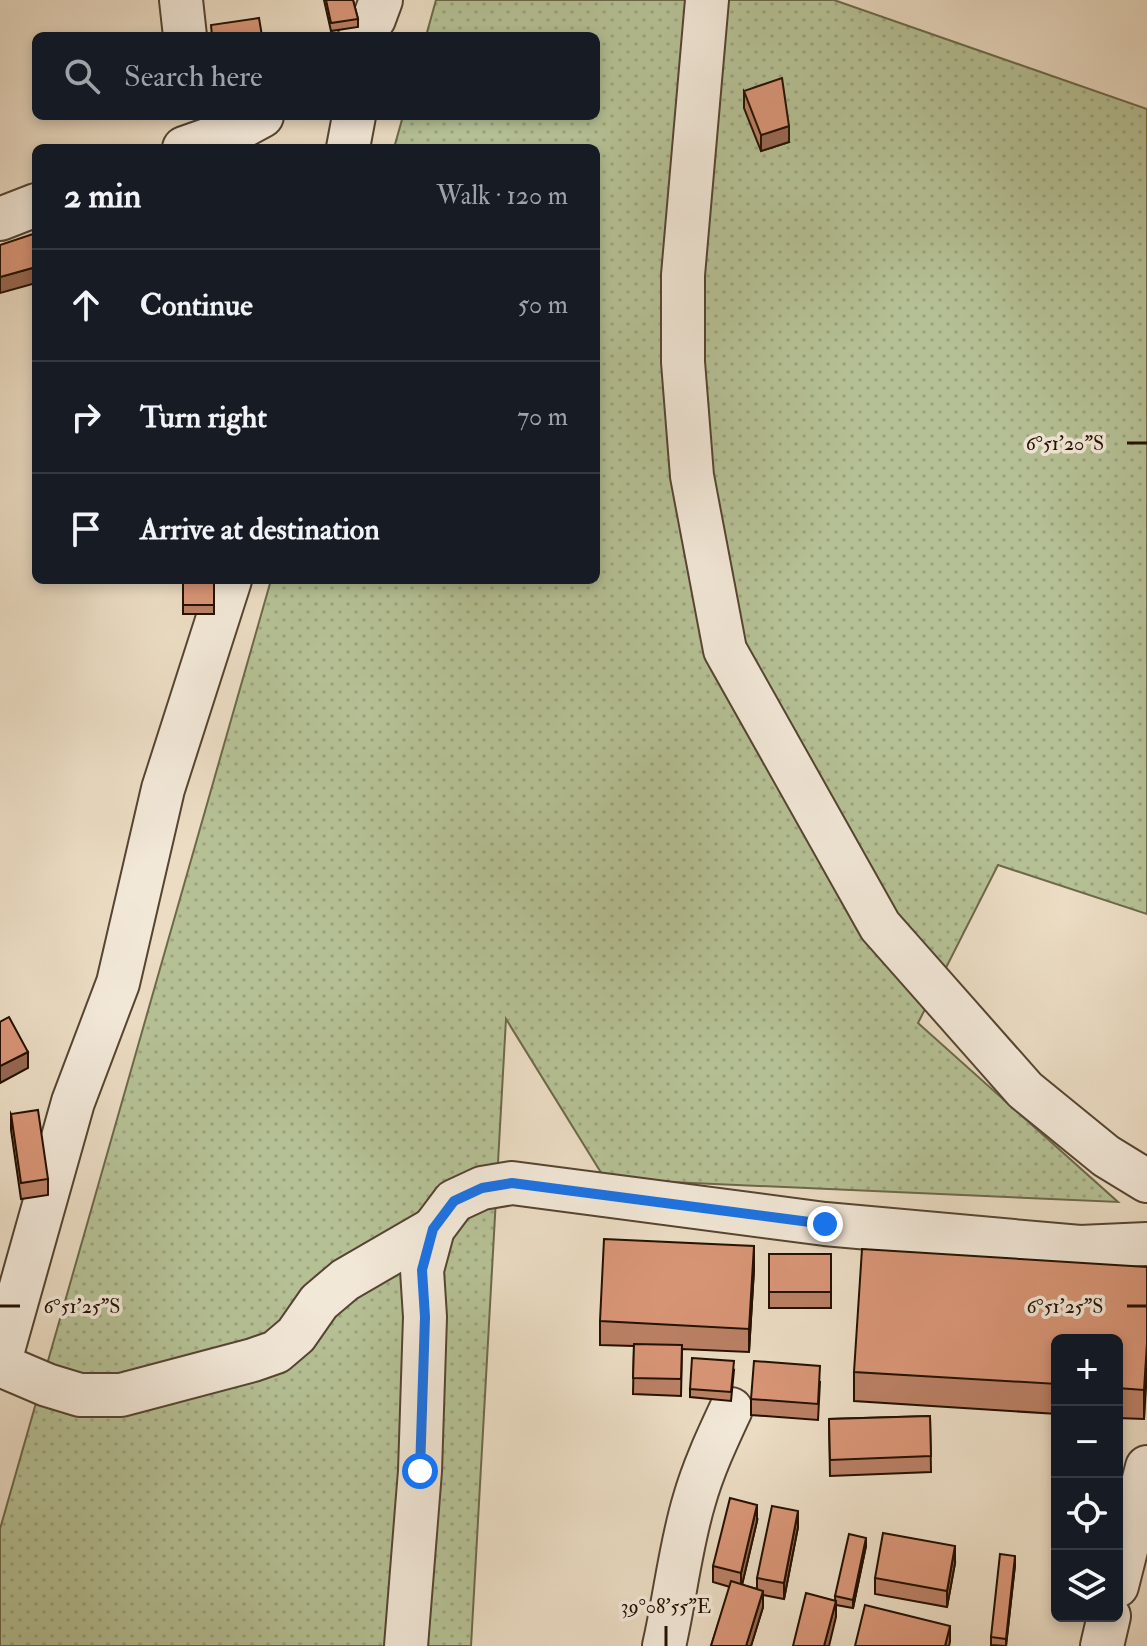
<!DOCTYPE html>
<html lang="en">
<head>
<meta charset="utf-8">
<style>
  body { margin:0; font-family:"IM FELL Double Pica",serif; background:#20242c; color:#f1f3f6 }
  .controls { position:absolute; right:24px; bottom:24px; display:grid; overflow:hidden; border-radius:12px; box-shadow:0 4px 12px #0003 }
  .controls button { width:72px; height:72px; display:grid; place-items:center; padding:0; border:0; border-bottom:2px solid #363941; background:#171b24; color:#f1f3f6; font:40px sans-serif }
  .stop { position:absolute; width:24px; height:24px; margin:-18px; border:6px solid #1a73e8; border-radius:50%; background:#fff }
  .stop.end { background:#1a73e8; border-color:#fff; box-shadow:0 2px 8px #0008 }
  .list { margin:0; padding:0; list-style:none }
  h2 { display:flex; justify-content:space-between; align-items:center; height:104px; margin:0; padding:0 32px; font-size:34px }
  h2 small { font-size:26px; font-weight:400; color:#9ea1a6 }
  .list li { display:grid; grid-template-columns:52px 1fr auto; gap:24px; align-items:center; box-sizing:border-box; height:112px; padding:0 32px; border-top:2px solid #363941 }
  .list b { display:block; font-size:30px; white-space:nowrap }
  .list em { font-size:26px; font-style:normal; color:#9ea1a6 }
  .icon { flex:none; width:44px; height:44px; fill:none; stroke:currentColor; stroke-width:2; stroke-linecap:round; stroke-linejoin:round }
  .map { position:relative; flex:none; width:1147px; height:1646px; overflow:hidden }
  .search { position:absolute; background:#171b24; box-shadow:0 4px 12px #0003; left:32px; top:32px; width:568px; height:88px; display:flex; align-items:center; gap:20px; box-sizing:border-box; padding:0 28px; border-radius:12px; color:#9ea1a6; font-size:30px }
  .panel { position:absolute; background:#171b24; box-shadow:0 4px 12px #0003; left:32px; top:144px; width:568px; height:440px; border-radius:12px }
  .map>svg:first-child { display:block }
  .grass { fill:url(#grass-dots); stroke:#6d694a; stroke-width:2 }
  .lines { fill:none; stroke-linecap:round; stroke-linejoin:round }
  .minor-casing { stroke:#564431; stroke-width:46 }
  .minor { stroke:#f2e8d8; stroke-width:42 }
  .wall { fill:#ba8065; stroke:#251100; stroke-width:2 }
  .shaded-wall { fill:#976853; stroke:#251100; stroke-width:2 }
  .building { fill:#d89576; stroke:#251100; stroke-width:2 }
  .route { stroke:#1a73e8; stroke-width:10 }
  .ticks { fill:none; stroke:#251100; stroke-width:3 }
  .ticks-label { font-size:20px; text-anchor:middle; fill:#251100; stroke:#f2e8d8; stroke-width:7; stroke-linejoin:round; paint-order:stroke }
</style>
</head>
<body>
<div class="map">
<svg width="1147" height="1646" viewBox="0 0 1147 1646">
  <defs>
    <pattern id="grass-dots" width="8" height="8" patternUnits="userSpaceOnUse" patternTransform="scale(2)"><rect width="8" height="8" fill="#b5c195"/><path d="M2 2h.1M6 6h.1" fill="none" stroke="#9ca57f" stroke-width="1.8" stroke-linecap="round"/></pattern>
  </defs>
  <rect width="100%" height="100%" fill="#ebdcc3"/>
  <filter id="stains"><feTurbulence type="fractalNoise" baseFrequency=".0025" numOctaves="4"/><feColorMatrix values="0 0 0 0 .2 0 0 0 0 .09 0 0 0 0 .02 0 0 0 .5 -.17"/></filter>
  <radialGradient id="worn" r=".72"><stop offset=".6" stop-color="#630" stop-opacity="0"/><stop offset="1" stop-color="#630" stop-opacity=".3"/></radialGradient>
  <polygon class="grass" points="436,0 834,0 1147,109 1147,914 998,865 918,1023 1118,1202 605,1179 506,1019 471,1646 0,1646 0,1529 271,580 596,580 596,148 394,148 403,116 596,116 596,36 426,36"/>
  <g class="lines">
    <defs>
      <g id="minor">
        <polyline points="181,0 185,36"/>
        <polyline points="707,0 683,275 683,362 692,476 725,650 880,926 1025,1090 1106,1156 1147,1181"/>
        <polyline points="360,36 374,19 381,0"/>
        <polyline points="184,148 238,129 262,116"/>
        <polyline points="348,148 354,116"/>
        <polyline points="0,219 36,205"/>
        <polyline points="0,1361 73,1102 118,983 163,789 230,580"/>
        <polyline points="0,1365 47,1385 80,1395 121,1395 253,1360 276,1352 296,1335 319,1302 345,1280 433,1229"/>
        <polyline points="1117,1586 1147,1467"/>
        <polyline points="406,1646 420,1471 425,1317 422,1270 433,1229 454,1201 482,1188 512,1183 825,1224 1080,1247 1147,1244"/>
        <path d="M664,1646C675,1598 680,1548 694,1501C703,1469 717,1439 731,1409"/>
        <polyline points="1102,1646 1109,1616"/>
      </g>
    </defs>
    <use href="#minor" class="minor-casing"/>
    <use href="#minor" class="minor"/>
  </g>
  <g class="wall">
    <polygon points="324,0 353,0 358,19 358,27 331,31"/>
    <polygon points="744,91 789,142 761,151 744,108"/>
    <rect x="183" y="580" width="31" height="34"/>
    <polygon points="11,1114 48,1179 48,1195 21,1199 11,1130"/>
    <rect x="769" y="1254" width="62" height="54"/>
    <polygon points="1147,1267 1144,1419 1117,1418 1117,1340 1057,1340 1057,1414 854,1401 854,1372"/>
    <polygon points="754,1269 749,1352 682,1349 681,1396 633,1394 634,1346 600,1345 600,1321"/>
    <polygon points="734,1370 731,1401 690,1397 690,1389"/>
    <polygon points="820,1382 818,1420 751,1415 751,1399"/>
    <polygon points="930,1416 931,1472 830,1476 829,1419"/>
    <polygon points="757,1521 742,1585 757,1589 757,1578 798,1527 784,1599 763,1595 763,1607 751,1646 711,1646 730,1587 713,1582 713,1566"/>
    <polygon points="866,1546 853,1608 836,1605 836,1617 835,1596"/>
    <polygon points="955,1563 947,1607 875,1594 875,1578"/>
    <polygon points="1015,1565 1006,1646 991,1645 991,1637"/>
  </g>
  <g class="shaded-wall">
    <polygon points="789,126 789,142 761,151 761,135"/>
    <polygon points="36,267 36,283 0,293 0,277"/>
    <polygon points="28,1052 28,1068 0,1083 0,1066"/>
    <polygon points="754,1246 754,1269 749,1352 749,1329"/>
    <polygon points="1147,1343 1147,1372 1144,1419 1144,1390"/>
    <polygon points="757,1505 757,1521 741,1589 741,1573"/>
    <polygon points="798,1511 798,1527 784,1599 784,1583"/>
    <polygon points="866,1538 866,1546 853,1608 853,1600"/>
    <polygon points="955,1546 955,1563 947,1607 947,1591"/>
    <polygon points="1015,1556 1015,1565 1006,1646 1006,1639"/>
    <polygon points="763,1591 763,1607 751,1646 746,1646"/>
    <polygon points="836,1601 836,1617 829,1646 824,1646"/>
    <polygon points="950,1626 950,1642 949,1646 945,1646"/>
  </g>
  <g class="building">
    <polygon points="326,0 353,0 358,19 331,23"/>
    <polygon points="259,18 262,36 212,36 211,25"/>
    <polygon points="782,78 789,126 761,135 744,91"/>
    <polygon points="33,234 36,241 36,267 0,277 0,245"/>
    <rect x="183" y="580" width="31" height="25"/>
    <polygon points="9,1017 28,1052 0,1066 0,1022"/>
    <polygon points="38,1110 48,1179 21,1183 11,1114"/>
    <polygon points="604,1239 754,1246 749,1329 600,1321"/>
    <polygon points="862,1249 1147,1267 1147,1343 1144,1390 1117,1388 1117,1340 1057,1340 1057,1384 854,1372"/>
    <rect x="769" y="1254" width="62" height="38"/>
    <polygon points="634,1344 682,1345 681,1379 633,1378"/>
    <polygon points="692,1358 734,1361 731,1392 690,1389"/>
    <polygon points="754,1361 820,1366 818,1404 751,1399"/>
    <polygon points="930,1416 931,1456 830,1460 829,1419"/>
    <polygon points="730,1498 757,1505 741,1573 713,1566"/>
    <polygon points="772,1506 798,1511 784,1583 757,1578"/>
    <polygon points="883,1533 955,1546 947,1591 875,1578"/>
    <polygon points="849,1534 866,1538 853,1600 835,1596"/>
    <polygon points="1000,1554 1015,1556 1006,1639 991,1637"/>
    <polygon points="731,1581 763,1591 746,1646 711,1646"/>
    <polygon points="806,1593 836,1601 824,1646 793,1646"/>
    <polygon points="865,1605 950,1626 945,1646 855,1646"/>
  </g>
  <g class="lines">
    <polyline class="route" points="420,1471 425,1317 422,1270 433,1229 454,1201 482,1188 512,1183 825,1224"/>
  </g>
  <path class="ticks" d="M1127,443H1147M0,1306H20M1127,1306H1147M666,1626V1646"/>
  <g class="ticks-label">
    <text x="1065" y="450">6°51'20"S</text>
    <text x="82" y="1313">6°51'25"S</text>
    <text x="1065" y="1313">6°51'25"S</text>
    <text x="666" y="1613">39°08'55"E</text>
  </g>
  <rect width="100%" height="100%" filter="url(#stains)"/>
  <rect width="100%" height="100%" fill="url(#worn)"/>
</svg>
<div class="controls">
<button>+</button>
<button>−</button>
<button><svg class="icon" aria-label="locate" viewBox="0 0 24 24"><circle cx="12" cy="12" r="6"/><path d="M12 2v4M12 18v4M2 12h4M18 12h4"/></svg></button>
<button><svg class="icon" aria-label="layers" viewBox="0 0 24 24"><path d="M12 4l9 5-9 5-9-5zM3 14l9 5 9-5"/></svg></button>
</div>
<div class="stop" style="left:420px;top:1471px"></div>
<div class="stop end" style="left:825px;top:1224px"></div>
<div class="search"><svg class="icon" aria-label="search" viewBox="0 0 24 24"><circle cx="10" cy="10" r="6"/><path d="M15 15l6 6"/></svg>Search here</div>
<section class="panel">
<h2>2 min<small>Walk · 120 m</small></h2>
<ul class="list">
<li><svg class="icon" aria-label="ahead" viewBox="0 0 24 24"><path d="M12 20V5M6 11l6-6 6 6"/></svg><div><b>Continue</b></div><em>50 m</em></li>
<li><svg class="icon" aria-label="right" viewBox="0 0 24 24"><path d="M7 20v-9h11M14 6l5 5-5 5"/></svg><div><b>Turn right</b></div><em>70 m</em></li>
<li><svg class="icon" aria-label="arrive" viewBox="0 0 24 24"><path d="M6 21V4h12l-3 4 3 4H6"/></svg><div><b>Arrive at destination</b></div></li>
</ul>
</section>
</div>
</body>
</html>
